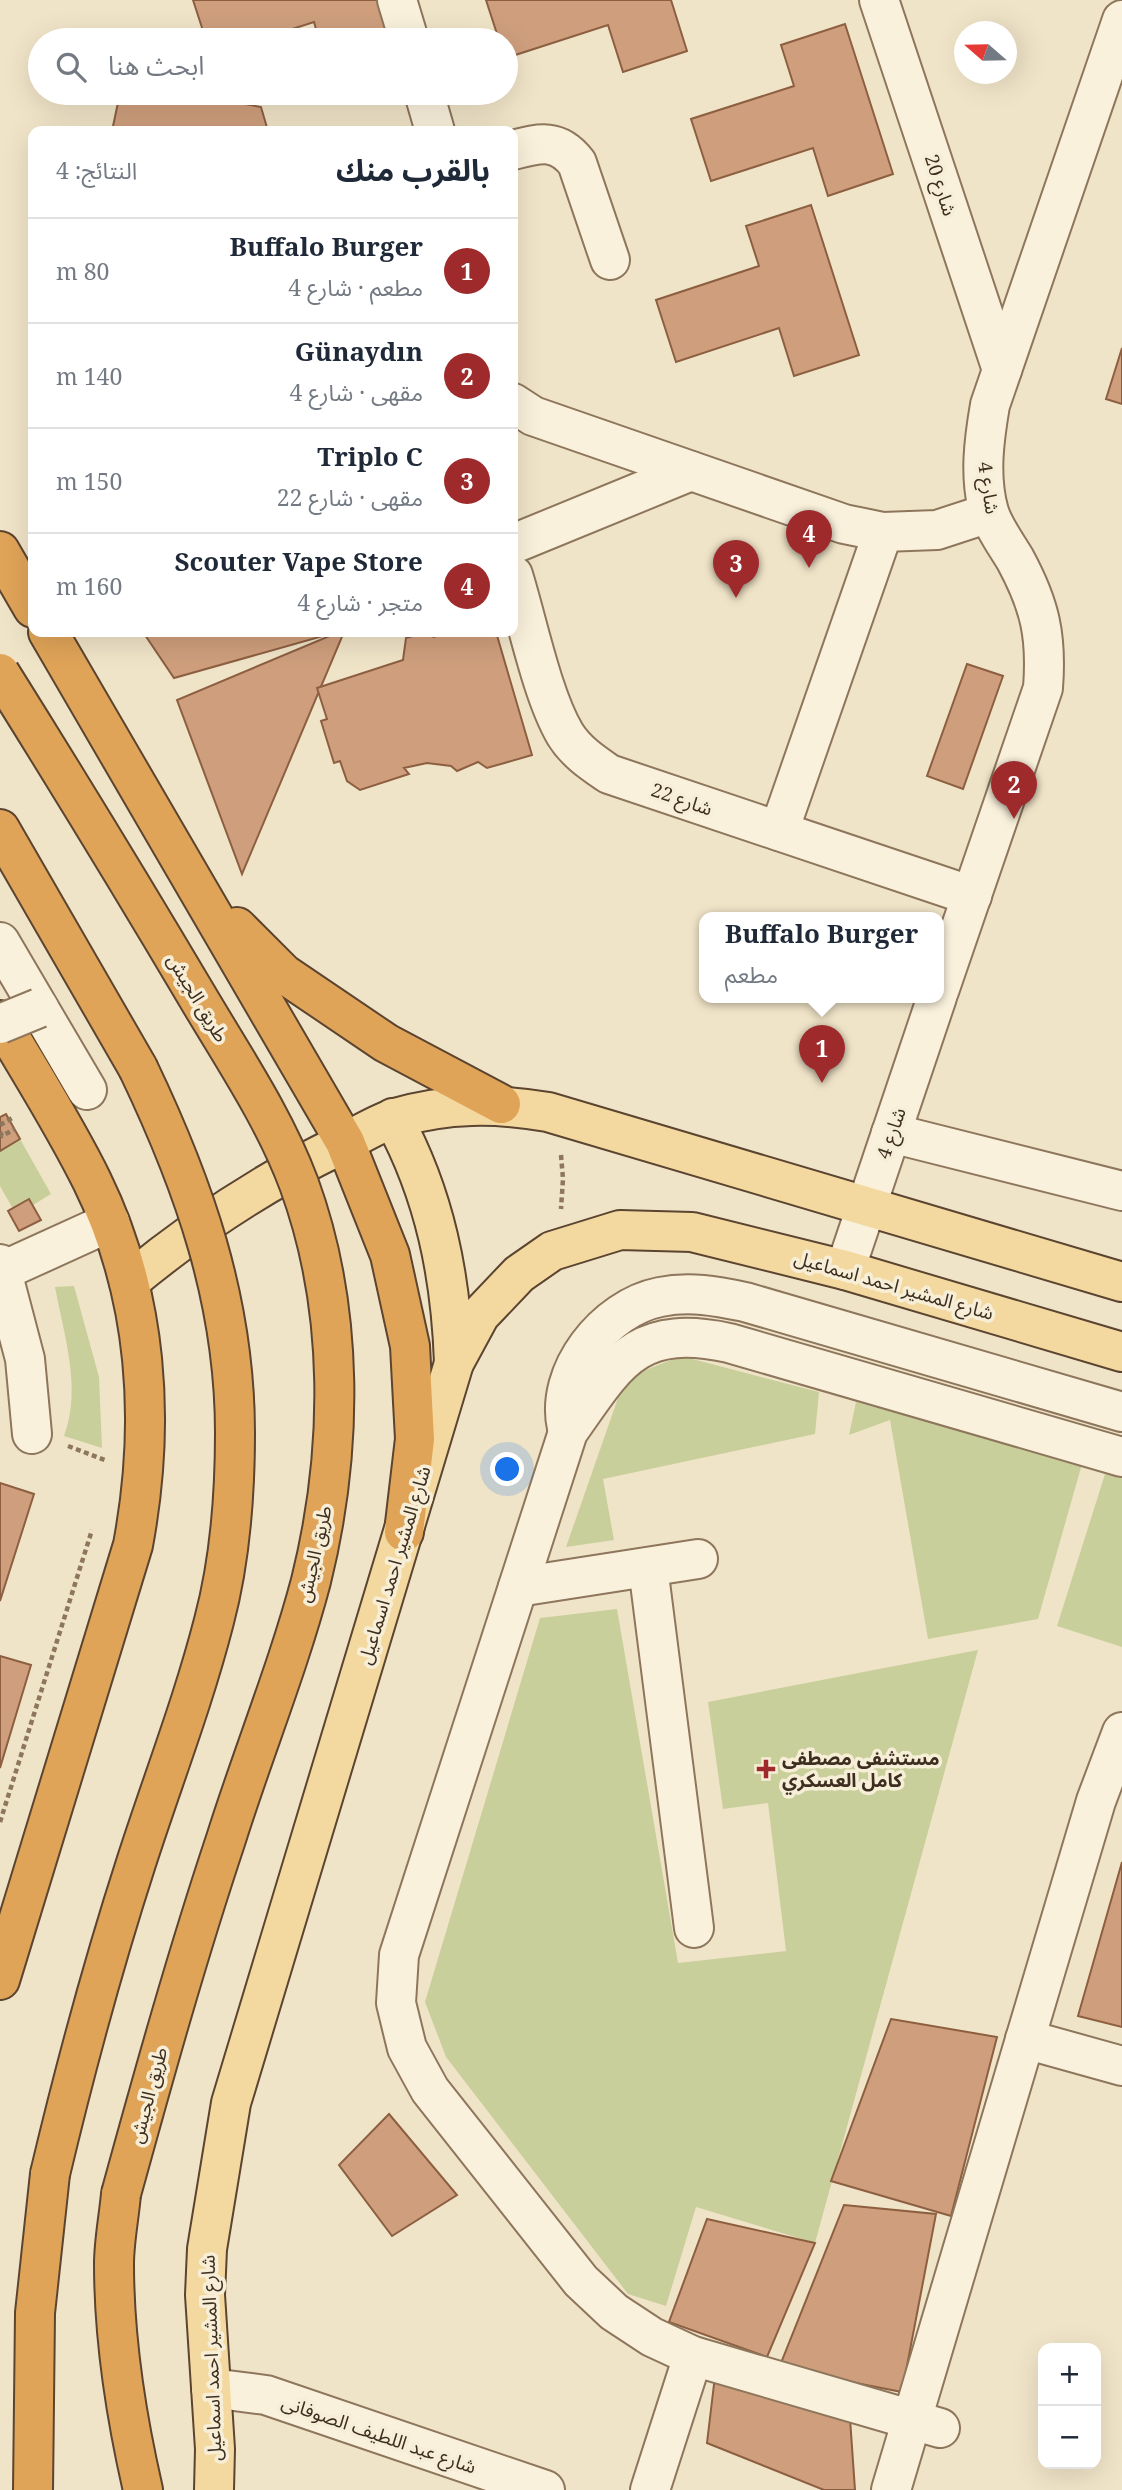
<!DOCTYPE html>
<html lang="ar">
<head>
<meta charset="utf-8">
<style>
  body { margin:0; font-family:"Noto Serif","Noto Sans Arabic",serif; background:#f6f6f7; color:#1f2937; direction:rtl }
  .controls { position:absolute; right:21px; bottom:21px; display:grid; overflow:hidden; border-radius:14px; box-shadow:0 7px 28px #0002 }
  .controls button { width:63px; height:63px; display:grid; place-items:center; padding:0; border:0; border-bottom:2px solid #e0e1e3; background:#fff; color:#1f2937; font:35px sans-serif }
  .compass { position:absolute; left:954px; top:21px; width:63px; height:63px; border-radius:50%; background:#fff; box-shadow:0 7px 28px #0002; rotate:290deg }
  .you { position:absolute; left:508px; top:1470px; width:24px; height:24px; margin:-18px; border:5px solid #fff; border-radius:50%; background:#1a73e8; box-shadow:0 0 0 10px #1a73e833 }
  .badge { display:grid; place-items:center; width:46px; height:46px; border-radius:50%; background:#9e2a2b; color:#fff; font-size:23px; font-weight:700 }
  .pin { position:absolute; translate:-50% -58px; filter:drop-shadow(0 2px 4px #0008) }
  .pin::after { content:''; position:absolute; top:37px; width:24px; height:21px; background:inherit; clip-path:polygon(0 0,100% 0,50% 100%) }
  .popup { position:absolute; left:699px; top:912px; width:245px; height:91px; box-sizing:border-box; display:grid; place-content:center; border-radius:14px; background:#fff; filter:drop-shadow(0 2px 5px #0005); font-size:23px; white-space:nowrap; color:#747a83 }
  .popup b { font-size:26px; color:#1f2937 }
  .popup::after { content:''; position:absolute; left:50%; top:100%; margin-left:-14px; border:14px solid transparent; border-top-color:#fff }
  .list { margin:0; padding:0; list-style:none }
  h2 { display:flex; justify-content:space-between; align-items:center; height:91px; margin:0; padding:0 28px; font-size:30px }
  h2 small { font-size:23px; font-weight:400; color:#747a83 }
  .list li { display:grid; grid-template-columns:46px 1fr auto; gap:21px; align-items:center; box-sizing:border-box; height:105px; padding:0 28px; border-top:2px solid #e0e1e3 }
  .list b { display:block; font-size:26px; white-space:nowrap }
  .list p { margin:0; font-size:23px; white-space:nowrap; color:#747a83 }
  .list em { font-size:23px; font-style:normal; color:#747a83 }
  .icon { flex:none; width:38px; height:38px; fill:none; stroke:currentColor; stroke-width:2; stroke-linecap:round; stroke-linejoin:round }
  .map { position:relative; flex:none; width:1122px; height:2490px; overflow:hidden; direction:ltr }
  .search { position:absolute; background:#fff; box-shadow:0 7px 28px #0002; left:28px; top:28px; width:490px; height:77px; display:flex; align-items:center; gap:18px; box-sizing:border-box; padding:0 24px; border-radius:38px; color:#747a83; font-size:26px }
  .panel { position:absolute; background:#fff; box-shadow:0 7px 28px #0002; left:28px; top:126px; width:490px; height:511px; border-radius:14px; direction:rtl }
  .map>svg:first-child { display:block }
  .green { fill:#c9cf9b }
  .building { fill:#cf9f7d; stroke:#8d5f41; stroke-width:2 }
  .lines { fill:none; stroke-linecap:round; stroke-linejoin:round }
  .minor-casing { stroke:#8d765c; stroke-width:42 }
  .major-casing { stroke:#5b4430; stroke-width:42 }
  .highway-casing { stroke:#5b4430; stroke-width:42 }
  .path { stroke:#8d765c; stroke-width:4.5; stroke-dasharray:5 3.5; stroke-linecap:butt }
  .minor { stroke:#faf1dc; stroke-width:38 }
  .major { stroke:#f3d9a0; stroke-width:38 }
  .highway { stroke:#e0a458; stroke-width:38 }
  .minor-bridge-casing { stroke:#8d765c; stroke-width:42; stroke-linecap:butt }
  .highway-bridge-casing { stroke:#5b4430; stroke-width:42; stroke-linecap:butt }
  .minor-bridge { stroke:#faf1dc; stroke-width:38 }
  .highway-bridge { stroke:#e0a458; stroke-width:38 }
  .poi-dot { fill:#9e2a2b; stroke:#f7eed8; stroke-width:2.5 }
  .labels { text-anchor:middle; stroke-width:7; stroke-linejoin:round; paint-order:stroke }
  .street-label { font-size:19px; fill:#3d2e20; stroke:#f7eed8 }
  .poi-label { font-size:19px; font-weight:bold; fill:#3d2e20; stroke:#f7eed8; text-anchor:start }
</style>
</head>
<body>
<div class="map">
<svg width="1122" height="2490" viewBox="0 0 1122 2490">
  <rect width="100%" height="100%" fill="#f0e4c8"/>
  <g class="green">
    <polygon points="20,1139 51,1194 33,1205 29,1199 13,1209 0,1186 0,1151"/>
    <path d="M74,1286L99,1377L102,1448L64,1436C82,1388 64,1336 55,1287Z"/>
    <polygon points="681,1356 819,1392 815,1434 603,1479 614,1540 566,1547 625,1378"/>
    <polygon points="856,1402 1082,1464 1038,1619 928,1639 890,1420 849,1435"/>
    <polygon points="1105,1474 1122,1477 1122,1647 1057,1626"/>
    <polygon points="617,1609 678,1963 786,1951 768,1803 723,1809 708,1702 978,1650 815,2243 696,2207 666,2306 628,2294 446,2057 425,2002 540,1618"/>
  </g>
  <g class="building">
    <polygon points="193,0 378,0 391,40 319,40 314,22 258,40 206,40"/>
    <polygon points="486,0 671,0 687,51 623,72 608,25 506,58 506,40 499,40"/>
    <polygon points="845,24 893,174 828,196 813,148 711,181 691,119 794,86 781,45"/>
    <polygon points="120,93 186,93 261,107 268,131 112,131"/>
    <polygon points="811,205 859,355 794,376 779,328 676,362 656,300 759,266 746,226"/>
    <polygon points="1122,348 1122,404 1106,399"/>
    <polygon points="143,632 337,632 174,678"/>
    <polygon points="339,632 344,632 242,874 177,700"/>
    <polygon points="438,632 496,632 532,755 487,768 478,762 457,771 451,766 427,763 404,768 409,774 360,790 347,781 340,761 334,763 321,721 327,719 317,688 403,660 406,638 423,633 434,637 439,635"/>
    <polygon points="967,664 1003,676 963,789 927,776"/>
    <polygon points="6,1114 20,1139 0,1151 0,1117"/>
    <polygon points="29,1199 41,1220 19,1231 8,1211"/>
    <polygon points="0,1483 34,1494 0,1601"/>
    <polygon points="0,1656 31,1665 0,1768"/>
    <polygon points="1122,1862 1122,2027 1078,2016"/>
    <polygon points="891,2019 997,2037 951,2216 831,2181"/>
    <polygon points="389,2114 457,2195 392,2236 339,2165"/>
    <polygon points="844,2205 936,2214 902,2392 779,2368"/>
    <polygon points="707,2219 815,2243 767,2357 669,2322"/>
    <polygon points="715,2376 848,2390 855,2490 824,2490 707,2443"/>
  </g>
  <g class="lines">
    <defs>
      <g id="minor">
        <polyline points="397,0 409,40"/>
        <polyline points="879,0 1002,370"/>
        <polyline points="424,93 435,131"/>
        <path d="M513,150C540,143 558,138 577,163L610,260"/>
        <polyline points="513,403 533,416 844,524 883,532 937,530 989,513"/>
        <polyline points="513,544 691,471"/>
        <path d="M513,575C527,620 542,695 565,734C576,752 593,763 609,774L972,896"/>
        <polyline points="779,831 883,532"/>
        <polyline points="0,942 87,1090"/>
        <path d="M939,991L1043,688C1047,636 1040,605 1015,559C1006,544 994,528 989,512C979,477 984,440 990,405L1122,20"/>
        <polyline points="891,1133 1122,1191"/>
        <polyline points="0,1264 25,1359 32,1434"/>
        <polyline points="845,1270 937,997"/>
        <polyline points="0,1272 110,1222"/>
        <path d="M567,1428C554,1372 605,1308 660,1297C690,1291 716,1296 745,1302L1122,1412"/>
        <polyline points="648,1567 694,1928"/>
        <polyline points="518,1587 698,1559"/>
        <polyline points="1025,2039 1122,2066"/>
        <polyline points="211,2388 266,2395 545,2490"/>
        <path d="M940,2428L693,2356L652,2337L614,2312L581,2281L430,2090L407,2048L396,2003L399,1955L568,1432C617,1363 635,1323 729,1343L1122,1457"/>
        <polyline points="650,2490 693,2356"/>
        <polyline points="891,2490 1096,1801 1122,1732"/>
      </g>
      <g id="major">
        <path d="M393,1118C435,1195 451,1276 454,1363"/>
        <path d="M129,1282C194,1228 262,1183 338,1146C356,1137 376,1124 395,1118C448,1103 495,1103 548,1112L1122,1282"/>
        <polyline points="214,2490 215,2449 205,2295 207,2249 231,2103 454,1363 480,1315 519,1274 552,1251 620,1230 692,1232 845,1270 1122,1352"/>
      </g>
      <g id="highway">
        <polyline points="0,551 33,608"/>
        <polyline points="48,632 345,1142 390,1255 410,1346 415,1439 404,1532"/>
        <polyline points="0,829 138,1068"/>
        <polyline points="237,927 284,974 386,1043 501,1104"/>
        <path d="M0,1020C31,1073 65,1126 92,1181C148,1295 156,1422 133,1545L0,1980"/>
        <path d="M121,2194C119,2217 114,2241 114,2264C114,2340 126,2416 143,2490"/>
        <polyline points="33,2490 35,2313 50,2174"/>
      </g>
    </defs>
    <use href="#minor" class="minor-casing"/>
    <use href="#major" class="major-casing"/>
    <use href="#highway" class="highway-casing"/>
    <g class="path">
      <polyline points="0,1125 14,1117"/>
      <polyline points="0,1132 2,1136 15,1129"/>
      <polyline points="561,1155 563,1179 561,1209"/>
      <polyline points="68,1446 105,1460"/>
      <polyline points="0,1822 92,1530"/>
    </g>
    <use href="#minor" class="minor"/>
    <use href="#major" class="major"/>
    <use href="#highway" class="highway"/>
    <defs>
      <polyline id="minor-bridge" points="0,1024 39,1008"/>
      <g id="highway-bridge">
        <path d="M0,673C67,780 133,888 197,996C233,1057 274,1117 299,1184C345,1310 343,1452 311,1581C288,1668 253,1753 226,1839C187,1956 154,2074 121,2194"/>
        <path d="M50,2174C75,2069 103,1965 136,1863C162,1782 193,1703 214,1621C230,1561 235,1495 235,1433C235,1301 194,1185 138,1068"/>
      </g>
    </defs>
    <use href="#minor-bridge" class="minor-bridge-casing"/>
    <use href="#highway-bridge" class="highway-bridge-casing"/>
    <use href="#minor-bridge" class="minor-bridge"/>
    <use href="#highway-bridge" class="highway-bridge"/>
  </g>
  <path class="poi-dot" d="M762.5 1758.5h7v7h7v7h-7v7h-7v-7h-7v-7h7z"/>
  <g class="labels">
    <g class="street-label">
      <text transform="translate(941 185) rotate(72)" y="7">شارع 20</text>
      <text transform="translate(989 488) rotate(81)" y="7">شارع 4</text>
      <text transform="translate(682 799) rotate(19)" y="7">شارع 22</text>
      <text transform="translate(198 998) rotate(59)" y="7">طريق الجيش</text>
      <text transform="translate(891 1133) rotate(-71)" y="7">شارع 4</text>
      <text transform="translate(894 1285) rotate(16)" y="7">شارع المشير احمد اسماعيل</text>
      <text transform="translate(314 1554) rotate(-77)" y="7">طريق الجيش</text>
      <text transform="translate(394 1565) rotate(-73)" y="7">شارع المشير احمد اسماعيل</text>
      <text transform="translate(148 2095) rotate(-75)" y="7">طريق الجيش</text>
      <text transform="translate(211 2358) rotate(-92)" y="7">شارع المشير احمد اسماعيل</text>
      <text transform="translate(379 2434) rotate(19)" y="7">شارع عبد اللطيف الصوفانى</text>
    </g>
    <g class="poi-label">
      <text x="782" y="1765">مستشفى مصطفى<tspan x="782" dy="22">كامل العسكري</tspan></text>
    </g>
  </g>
</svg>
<div class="controls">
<button>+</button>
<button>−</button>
</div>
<svg class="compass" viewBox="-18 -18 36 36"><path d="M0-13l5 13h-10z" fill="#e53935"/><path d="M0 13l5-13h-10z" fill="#747a83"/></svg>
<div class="you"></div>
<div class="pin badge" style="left:822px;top:1083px">1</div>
<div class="popup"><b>Buffalo Burger</b>مطعم</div>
<div class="pin badge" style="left:1014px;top:819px">2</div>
<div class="pin badge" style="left:736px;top:598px">3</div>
<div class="pin badge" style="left:809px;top:568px">4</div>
<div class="search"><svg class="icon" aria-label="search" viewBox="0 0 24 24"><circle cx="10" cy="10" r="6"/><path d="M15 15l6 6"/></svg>ابحث هنا</div>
<section class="panel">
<h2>بالقرب منك<small>النتائج: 4</small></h2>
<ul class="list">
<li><span class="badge">1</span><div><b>Buffalo Burger</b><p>مطعم · شارع 4</p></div><em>80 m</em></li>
<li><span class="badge">2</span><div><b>Günaydın</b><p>مقهى · شارع 4</p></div><em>140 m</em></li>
<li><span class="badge">3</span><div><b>Triplo C</b><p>مقهى · شارع 22</p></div><em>150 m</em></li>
<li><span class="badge">4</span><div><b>Scouter Vape Store</b><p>متجر · شارع 4</p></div><em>160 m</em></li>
</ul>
</section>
</div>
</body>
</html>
